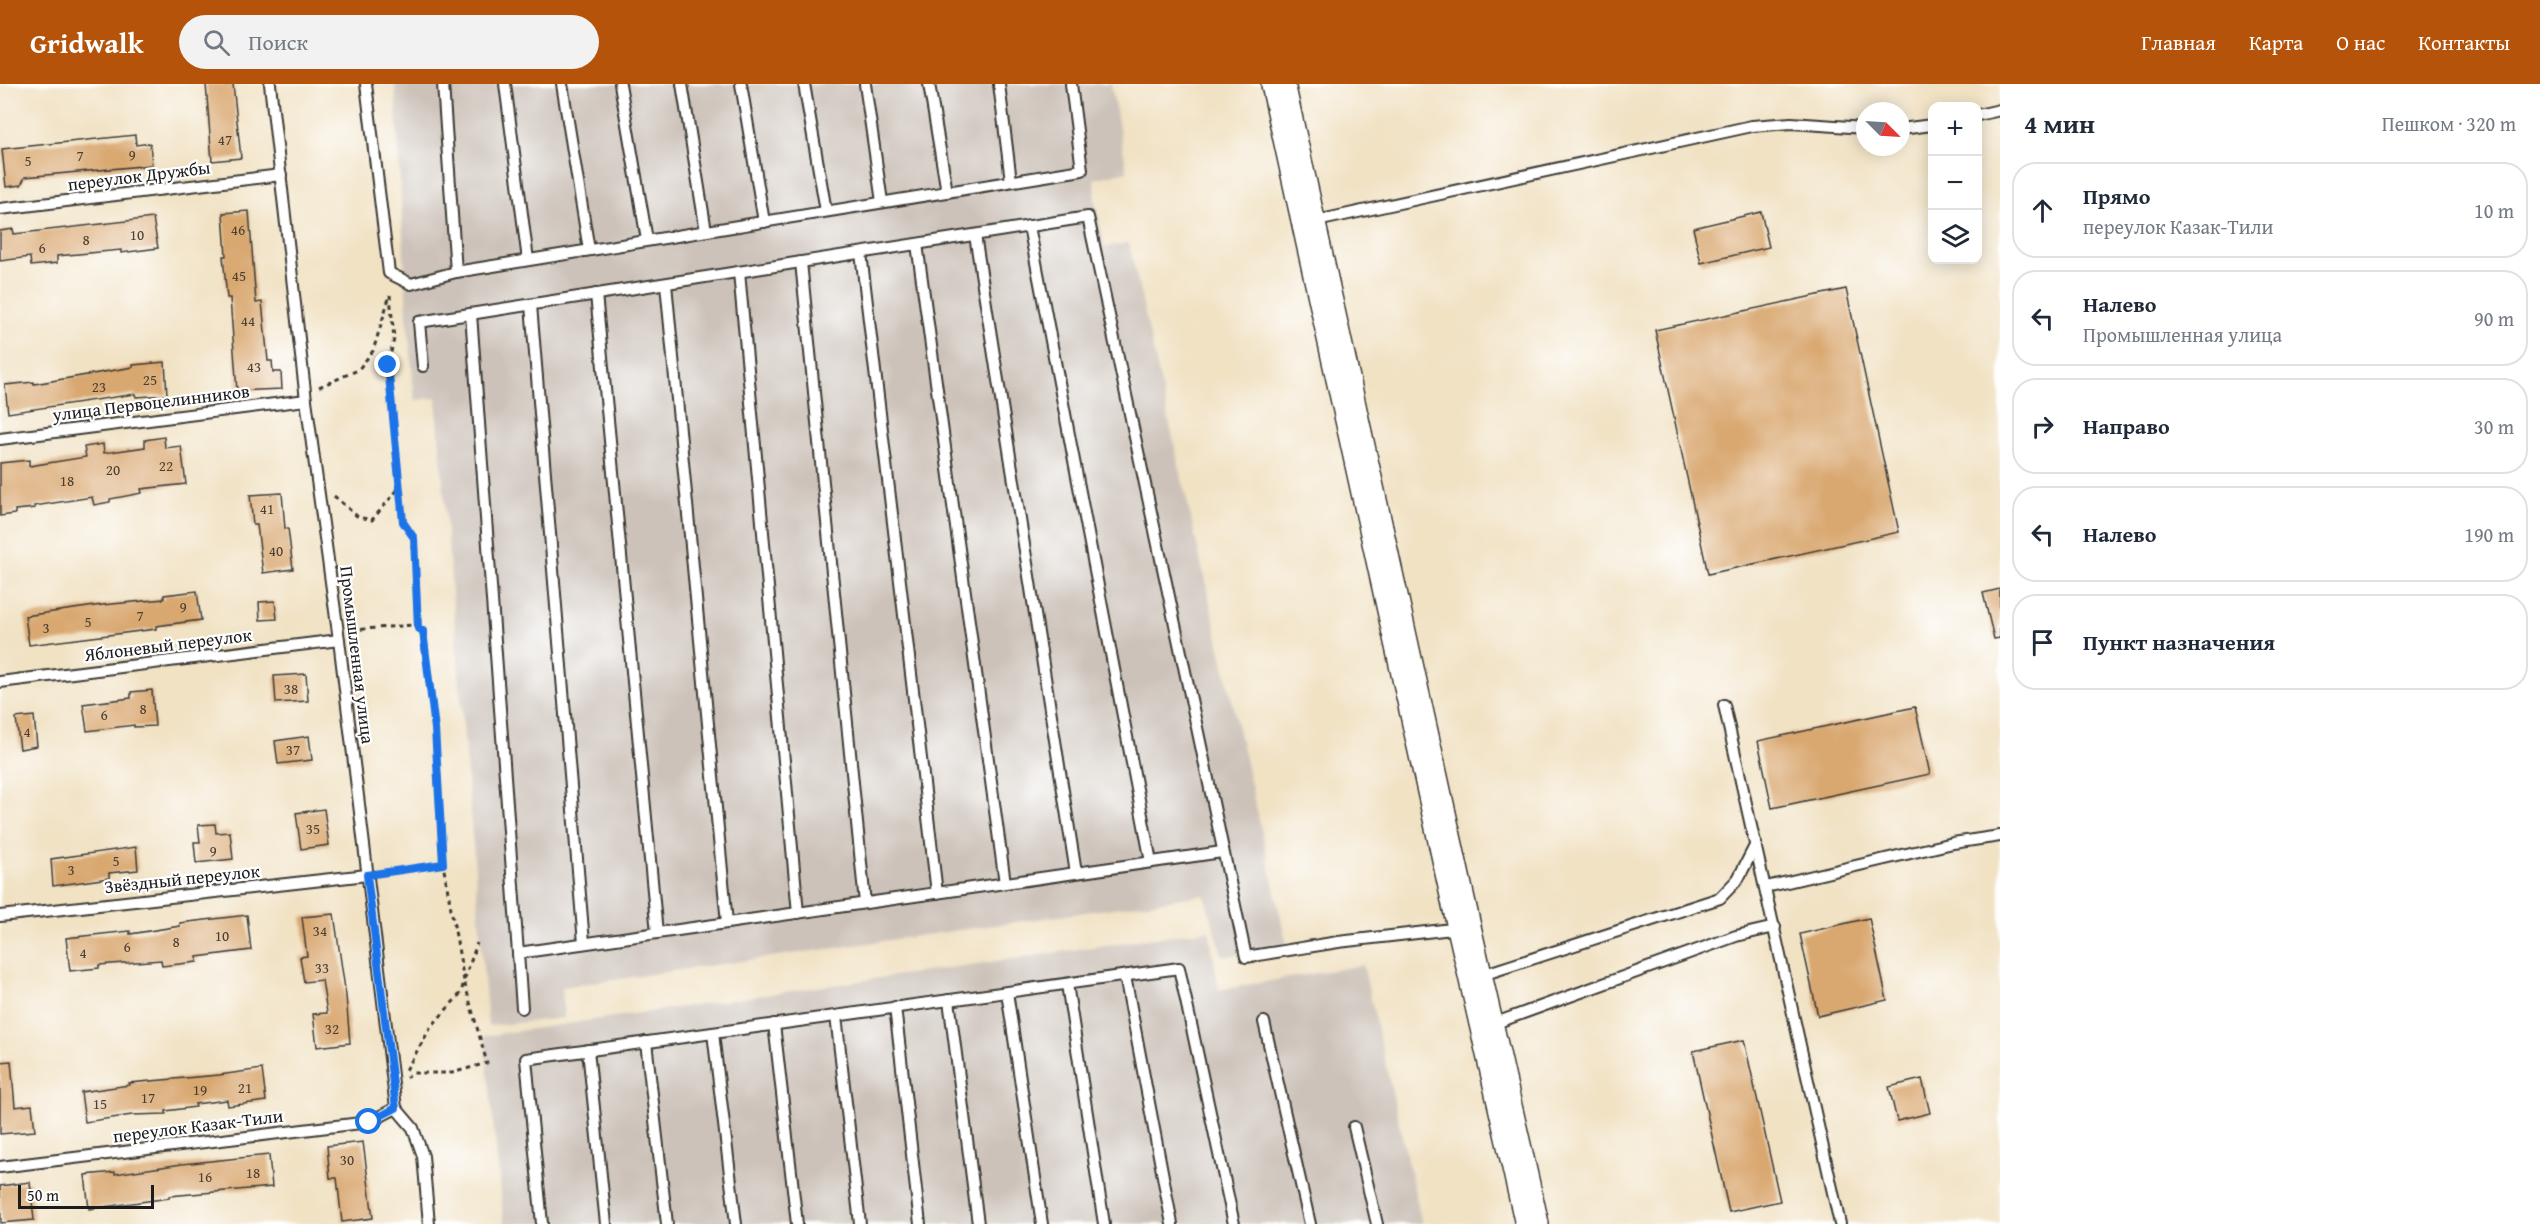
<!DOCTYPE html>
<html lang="ru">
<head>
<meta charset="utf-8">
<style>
  body { margin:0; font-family:"Gentium Book Plus",serif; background:#f2f2f3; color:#1f2937 }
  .controls { position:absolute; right:18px; top:18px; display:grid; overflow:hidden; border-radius:12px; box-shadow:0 3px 15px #0003 }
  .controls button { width:54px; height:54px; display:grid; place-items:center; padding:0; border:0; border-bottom:2px solid #e0e1e3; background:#fff; color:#1f2937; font:30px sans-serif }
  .compass { position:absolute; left:1856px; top:18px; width:54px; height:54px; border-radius:50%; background:#fff; box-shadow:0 3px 15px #0003; rotate:114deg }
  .scale { position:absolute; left:18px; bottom:15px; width:136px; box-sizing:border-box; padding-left:6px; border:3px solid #1c1c1c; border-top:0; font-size:16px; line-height:21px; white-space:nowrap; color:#1c1c1c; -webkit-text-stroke:4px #fff; paint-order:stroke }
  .stop { position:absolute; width:18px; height:18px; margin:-14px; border:4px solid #1a73e8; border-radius:50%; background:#fff }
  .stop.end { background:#1a73e8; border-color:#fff; box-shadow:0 2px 6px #0008 }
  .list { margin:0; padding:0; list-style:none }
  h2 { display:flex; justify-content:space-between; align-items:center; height:78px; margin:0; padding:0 24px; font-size:26px }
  h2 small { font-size:20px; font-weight:400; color:#747a83 }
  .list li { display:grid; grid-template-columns:39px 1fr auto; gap:18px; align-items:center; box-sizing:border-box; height:96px; margin:0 12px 12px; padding:0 12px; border:2px solid #e0e1e3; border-radius:24px }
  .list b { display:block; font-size:22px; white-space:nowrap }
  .list p { margin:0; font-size:20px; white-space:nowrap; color:#747a83 }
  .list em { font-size:20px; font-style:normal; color:#747a83 }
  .icon { flex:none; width:33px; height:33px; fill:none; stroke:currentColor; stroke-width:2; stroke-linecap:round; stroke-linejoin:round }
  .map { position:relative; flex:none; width:2000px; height:1140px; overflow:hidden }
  header { display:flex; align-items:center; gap:36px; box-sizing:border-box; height:84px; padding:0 30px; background:#b45309; color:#fff }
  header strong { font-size:28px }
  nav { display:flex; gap:33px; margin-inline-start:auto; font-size:21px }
  .search { width:420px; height:54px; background:#f2f2f3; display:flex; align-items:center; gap:15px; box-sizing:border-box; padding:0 21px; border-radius:33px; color:#747a83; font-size:22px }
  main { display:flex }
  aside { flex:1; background:#fff }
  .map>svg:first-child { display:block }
  .industrial { fill:#ccc2b9 }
  .building { fill:#d9a76f }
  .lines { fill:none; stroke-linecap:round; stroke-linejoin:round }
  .lane-casing { stroke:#3c3a35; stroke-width:14 }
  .highway-casing { stroke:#3c3a35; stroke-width:36 }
  .path { stroke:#3c3a35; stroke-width:3; stroke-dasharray:4.5 4.5; stroke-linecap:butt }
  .lane { stroke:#fff; stroke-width:10 }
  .highway { stroke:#fff; stroke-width:33 }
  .route { stroke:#1a73e8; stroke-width:8 }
  .labels { text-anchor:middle; stroke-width:4.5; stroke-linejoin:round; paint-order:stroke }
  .number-label { font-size:15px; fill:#4b3f31 }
  .street-label { font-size:18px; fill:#1c1c1c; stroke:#fff }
</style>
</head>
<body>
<header>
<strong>Gridwalk</strong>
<div class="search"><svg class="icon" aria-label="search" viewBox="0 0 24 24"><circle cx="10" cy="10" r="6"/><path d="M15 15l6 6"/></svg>Поиск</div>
<nav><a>Главная</a><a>Карта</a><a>О нас</a><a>Контакты</a></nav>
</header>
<main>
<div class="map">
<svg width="2000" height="1140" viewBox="0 0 2000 1140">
  <rect width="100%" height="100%" fill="#fff"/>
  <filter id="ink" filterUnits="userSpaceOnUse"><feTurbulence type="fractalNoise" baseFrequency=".0167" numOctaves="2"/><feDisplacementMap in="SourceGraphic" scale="12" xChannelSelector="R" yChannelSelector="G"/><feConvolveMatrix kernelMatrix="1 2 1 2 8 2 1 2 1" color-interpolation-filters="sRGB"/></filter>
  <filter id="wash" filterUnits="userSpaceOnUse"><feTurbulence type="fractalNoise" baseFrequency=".008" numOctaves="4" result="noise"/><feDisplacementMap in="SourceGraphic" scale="24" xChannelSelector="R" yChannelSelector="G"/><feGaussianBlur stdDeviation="1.35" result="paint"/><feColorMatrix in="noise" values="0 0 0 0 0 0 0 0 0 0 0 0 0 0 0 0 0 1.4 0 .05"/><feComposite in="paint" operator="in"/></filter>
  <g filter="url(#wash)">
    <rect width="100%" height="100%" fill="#f1e2c4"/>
    <g class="industrial">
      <polygon points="395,0 1111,0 1127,87 1094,95 1095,117 1105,163 1129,159 1287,861 1223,873 1204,811 562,903 564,934 488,942 436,314 415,316 407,231"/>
      <polygon points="1209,846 1219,906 1363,881 1422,1140 504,1140 484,952"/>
    </g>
    <g id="blocks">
      <g class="building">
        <polygon points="206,0 233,0 241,74 212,77"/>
        <polygon points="135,51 136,61 150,59 152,81 25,93 21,101 6,103 2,65"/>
        <polygon points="249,127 256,219 262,218 268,277 272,277 273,288 281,288 282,305 237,307 230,214 227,214 223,172 226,172 223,129"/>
        <polygon points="1761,128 1769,163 1701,179 1693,144"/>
        <polygon points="153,134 158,164 121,169 121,166 57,172 57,179 31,182 30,173 0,177 0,147 13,145 14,150"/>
        <polygon points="1846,205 1899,448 1708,490 1655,246"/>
        <polygon points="165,278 167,311 136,313 135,310 8,329 5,301 34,298 34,300 133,283 133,281"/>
        <polygon points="164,353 165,364 181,362 186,400 141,405 142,409 110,415 110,418 94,421 92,413 34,422 35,424 15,426 15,430 0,432 0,379 29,376 29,382 86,373 84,363 103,360 104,369 145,363 145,356"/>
        <polygon points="282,409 285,445 288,444 293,485 263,489 257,441 253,441 250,411"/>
        <polygon points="2000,505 2000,554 1994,555 1983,509"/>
        <polygon points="197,507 201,536 156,542 156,545 29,561 25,532 102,521 164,515 164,511"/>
        <polygon points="275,517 277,535 260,536 259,518"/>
        <polygon points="306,590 308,617 276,619 274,592"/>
        <polygon points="152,606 155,642 134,643 134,641 87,647 83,620 131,614 131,608"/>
        <polygon points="1915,623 1930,690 1772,724 1758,657"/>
        <polygon points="34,632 37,662 20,665 16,634"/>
        <polygon points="309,652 312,676 278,680 275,657"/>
        <polygon points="324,725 329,761 301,765 296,729"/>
        <polygon points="215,740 216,749 230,748 233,775 196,779 194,758 200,758 198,741"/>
        <polygon points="136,763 138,786 109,789 109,794 53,802 51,775"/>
        <polygon points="334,830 346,912 350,959 317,963 313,930 327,929 322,896 304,898 300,873 307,872 302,833"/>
        <polygon points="247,831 251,866 197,873 197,878 162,882 161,876 99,881 99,884 70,887 66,854 130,847 130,850 180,842 180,839"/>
        <polygon points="1869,834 1887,916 1818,932 1800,850"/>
        <polygon points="1744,956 1780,1117 1729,1128 1693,967"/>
        <polygon points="11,977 15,1023 32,1021 35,1047 0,1050 0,978"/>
        <polygon points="262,985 266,1017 228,1022 227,1016 195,1020 196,1023 166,1027 166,1030 132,1031 85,1038 81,1008 130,1001 129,999 219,991"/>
        <polygon points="1922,995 1930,1029 1897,1037 1889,1003"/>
        <polygon points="363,1058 373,1134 342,1138 337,1094 330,1094 327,1062"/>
        <polygon points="269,1071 272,1103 169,1112 169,1114 89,1125 85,1091 115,1088 115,1090 182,1080"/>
        <polygon points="30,1098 34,1136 1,1139 0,1102"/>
      </g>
    </g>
  </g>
  <g filter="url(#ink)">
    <use href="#blocks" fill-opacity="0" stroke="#3c3a35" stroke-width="1.5"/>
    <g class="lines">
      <defs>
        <g id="lane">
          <polyline points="270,0 306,316 339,556 396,1024 413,1044 423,1072 429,1140"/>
          <polyline points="366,0 389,189 411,200 456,188 1082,86 1071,0"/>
          <polyline points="443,0 456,188"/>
          <polyline points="505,0 528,176"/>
          <polyline points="562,0 589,166"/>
          <polyline points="620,0 647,156"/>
          <polyline points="682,0 706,147"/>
          <polyline points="741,0 764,138"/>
          <polyline points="804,0 826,127"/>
          <polyline points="865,0 882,118"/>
          <polyline points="929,0 947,108"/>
          <polyline points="999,0 1011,97"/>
          <polyline points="1978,31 2000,26"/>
          <polyline points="1901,45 1932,41"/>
          <polyline points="0,125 281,91"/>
          <polyline points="1312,138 1752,42 1791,39 1865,44"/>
          <polyline points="1029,142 1151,778"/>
          <polyline points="975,151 1076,789"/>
          <polyline points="917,160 1005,799"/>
          <polyline points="861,169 937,809"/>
          <polyline points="801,178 865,819"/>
          <polyline points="739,188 798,829"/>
          <polyline points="666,200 727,839"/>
          <polyline points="596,210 657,849"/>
          <polyline points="531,221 584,859"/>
          <polyline points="471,230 522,924"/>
          <polyline points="423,282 419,238 1088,133 1246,873 1338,858 1461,844"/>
          <polyline points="0,355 306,316"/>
          <polyline points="0,598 339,556"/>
          <polyline points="1724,621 1840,1140"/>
          <polyline points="1766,803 1953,759 2000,752"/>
          <polyline points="0,832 367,791"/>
          <polyline points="518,869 1222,768"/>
          <polyline points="1125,892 1172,1140"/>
          <polyline points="1479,892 1720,814 1738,795 1756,760"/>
          <polyline points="1067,900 1104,1140"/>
          <polyline points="1007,908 1042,1140"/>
          <polyline points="949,916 978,1140"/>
          <polyline points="895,923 920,1140"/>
          <polyline points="836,932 860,1140"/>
          <polyline points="1264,938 1310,1140"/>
          <polyline points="774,940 797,1140"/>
          <polyline points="1490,941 1736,852 1775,843"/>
          <polyline points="713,949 736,1140"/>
          <polyline points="646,958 667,1140"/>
          <polyline points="588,966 606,1140"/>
          <polyline points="1354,1043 1377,1140"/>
          <polyline points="0,1083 369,1038 396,1024"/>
          <polyline points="542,1140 526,975 1179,884 1234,1140"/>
        </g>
        <polyline id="highway" points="1278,0 1464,843 1532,1140"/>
      </defs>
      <use href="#lane" class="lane-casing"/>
      <use href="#highway" class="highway-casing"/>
      <g class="path">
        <polyline points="319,303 358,286 373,267 389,214"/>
        <polyline points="400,403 403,438 414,454 418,544"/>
        <polyline points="334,412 358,433 372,436 400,403 388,281 394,255 390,211"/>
        <polyline points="352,546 413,541 423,547 435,645 443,780 380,789"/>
        <polyline points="406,986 431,943 461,909 464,897 443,780"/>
        <polyline points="406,994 413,989 452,989 487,979 464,897 477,859"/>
      </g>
      <use href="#lane" class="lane"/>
      <use href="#highway" class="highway"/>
    </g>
  </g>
  <g class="lines" filter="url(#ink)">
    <polyline class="route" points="369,1038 396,1024 367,791 443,780 435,645 423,547 418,544 414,454 403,438 388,281"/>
  </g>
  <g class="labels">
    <g class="number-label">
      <text x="225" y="61">47</text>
      <text x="132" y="76">9</text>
      <text x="80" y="77">7</text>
      <text x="28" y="82">5</text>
      <text x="238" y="151">46</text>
      <text x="137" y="156">10</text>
      <text x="86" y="161">8</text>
      <text x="42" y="169">6</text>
      <text x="239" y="197">45</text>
      <text x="248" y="242">44</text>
      <text x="254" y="288">43</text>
      <text x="150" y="301">25</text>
      <text x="99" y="308">23</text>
      <text x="166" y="387">22</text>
      <text x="113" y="391">20</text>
      <text x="67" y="402">18</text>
      <text x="267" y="430">41</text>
      <text x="276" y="472">40</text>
      <text x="183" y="528">9</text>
      <text x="140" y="537">7</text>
      <text x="88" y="543">5</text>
      <text x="46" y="549">3</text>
      <text x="291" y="610">38</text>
      <text x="143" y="630">8</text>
      <text x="104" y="636">6</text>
      <text x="27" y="653">4</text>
      <text x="293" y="671">37</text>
      <text x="313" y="750">35</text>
      <text x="213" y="772">9</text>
      <text x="116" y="782">5</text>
      <text x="71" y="791">3</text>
      <text x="320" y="852">34</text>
      <text x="222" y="857">10</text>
      <text x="176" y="863">8</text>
      <text x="127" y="868">6</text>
      <text x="83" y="874">4</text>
      <text x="322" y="889">33</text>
      <text x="332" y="950">32</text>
      <text x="245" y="1009">21</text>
      <text x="200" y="1011">19</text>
      <text x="148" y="1019">17</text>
      <text x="100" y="1025">15</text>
      <text x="347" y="1081">30</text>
      <text x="253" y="1094">18</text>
      <text x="205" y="1098">16</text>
    </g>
    <g class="street-label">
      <text transform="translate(139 92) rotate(-7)" y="6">переулок Дружбы</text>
      <text transform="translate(151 319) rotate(-7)" y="6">улица Первоцелинников</text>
      <text transform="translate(168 561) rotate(-7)" y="6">Яблоневый переулок</text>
      <text transform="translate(357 571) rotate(83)" y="6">Промышленная улица</text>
      <text transform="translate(182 795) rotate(-6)" y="6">Звёздный переулок</text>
      <text transform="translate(198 1042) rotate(-7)" y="6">переулок Казак-Тили</text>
    </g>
  </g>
</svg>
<div class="controls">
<button>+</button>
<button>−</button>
<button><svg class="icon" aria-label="layers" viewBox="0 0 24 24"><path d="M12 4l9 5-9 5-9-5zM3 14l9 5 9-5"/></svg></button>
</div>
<svg class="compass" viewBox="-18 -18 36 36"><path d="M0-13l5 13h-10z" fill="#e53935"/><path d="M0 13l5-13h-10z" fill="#747a83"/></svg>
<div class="scale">50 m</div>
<div class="stop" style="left:369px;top:1038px"></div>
<div class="stop end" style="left:388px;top:281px"></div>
</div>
<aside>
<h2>4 мин<small>Пешком · 320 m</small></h2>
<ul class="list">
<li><svg class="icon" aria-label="ahead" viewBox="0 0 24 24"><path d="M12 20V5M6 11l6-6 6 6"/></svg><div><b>Прямо</b><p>переулок Казак-Тили</p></div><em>10 m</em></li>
<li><svg class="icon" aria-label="left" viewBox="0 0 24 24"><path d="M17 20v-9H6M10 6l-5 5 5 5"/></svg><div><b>Налево</b><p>Промышленная улица</p></div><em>90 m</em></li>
<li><svg class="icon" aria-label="right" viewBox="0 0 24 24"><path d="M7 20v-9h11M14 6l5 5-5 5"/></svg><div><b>Направо</b></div><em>30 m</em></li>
<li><svg class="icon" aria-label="left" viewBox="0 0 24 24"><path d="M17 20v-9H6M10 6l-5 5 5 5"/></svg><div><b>Налево</b></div><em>190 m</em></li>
<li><svg class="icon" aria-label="arrive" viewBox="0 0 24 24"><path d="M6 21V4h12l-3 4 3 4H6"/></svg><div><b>Пункт назначения</b></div></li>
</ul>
</aside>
</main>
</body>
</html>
